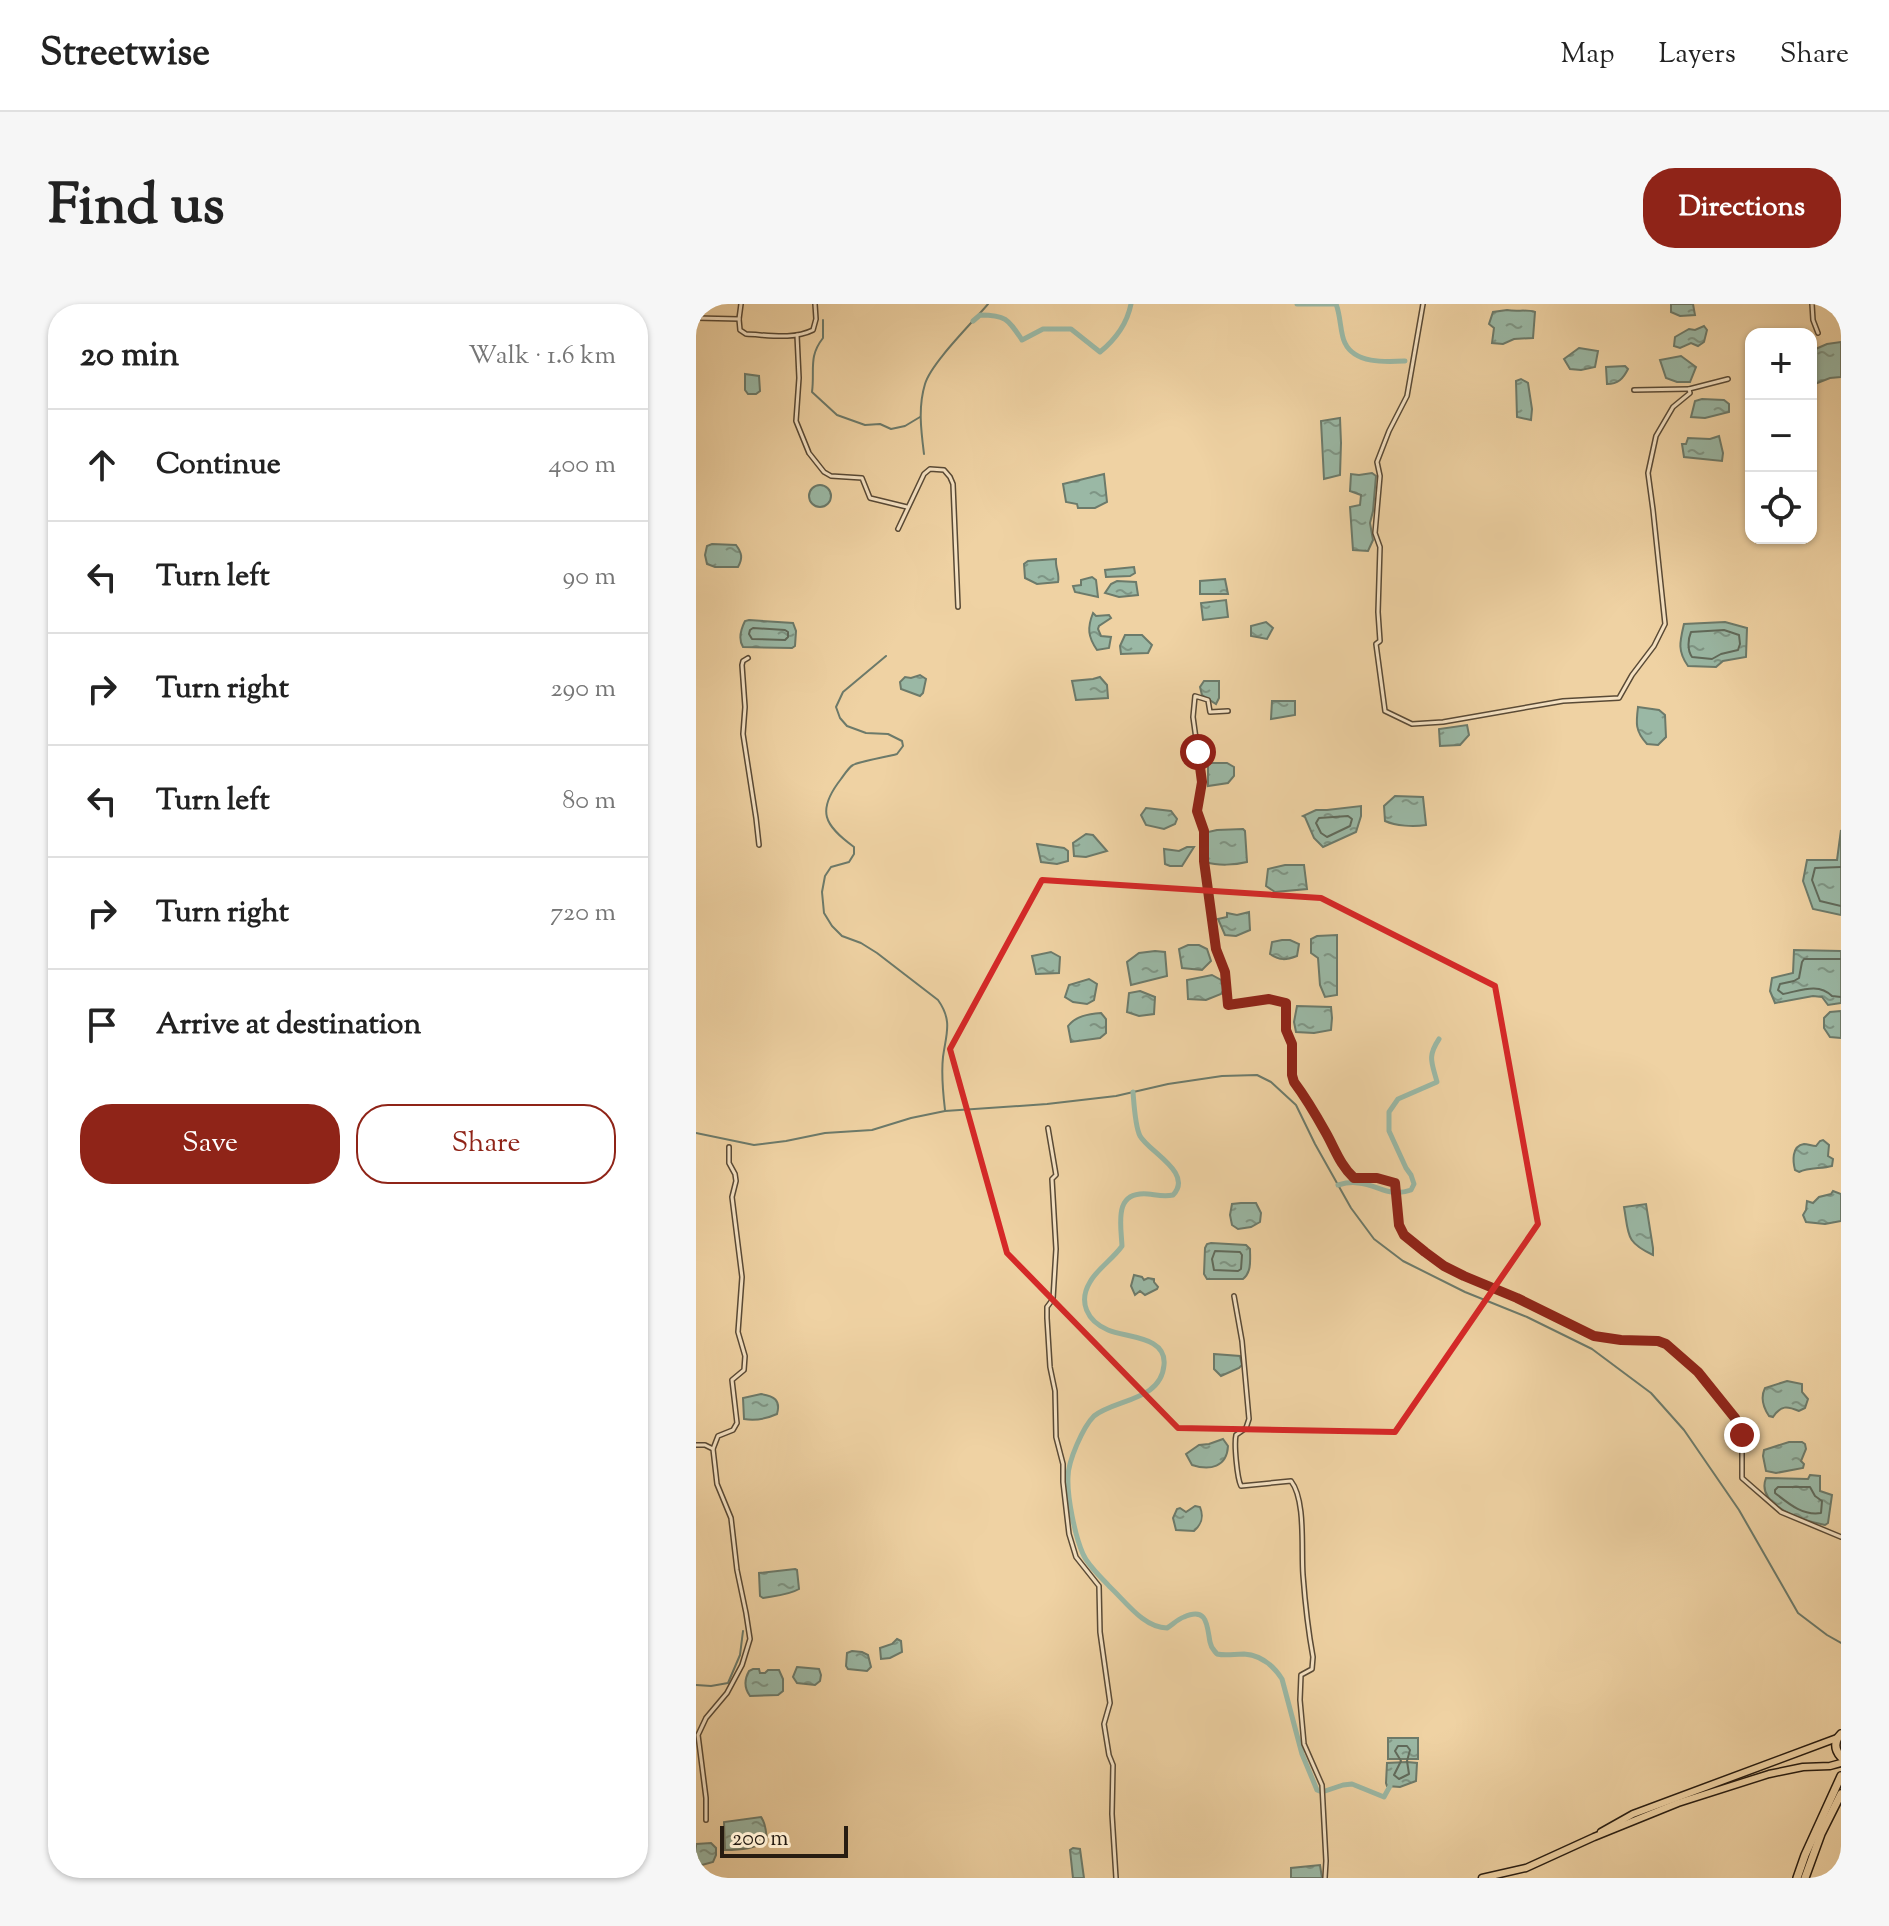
<!DOCTYPE html>
<html lang="en">
<head>
<meta charset="utf-8">
<style>
  body { margin:0; font-family:"Sorts Mill Goudy",serif; background:#f6f6f6; color:#222 }
  .controls { position:absolute; right:24px; top:24px; display:grid; overflow:hidden; border-radius:16px; box-shadow:0 2px 6px #0004 }
  .controls button { width:72px; height:72px; display:grid; place-items:center; padding:0; border:0; border-bottom:2px solid #e0e0e0; background:#fff; color:#222; font:40px sans-serif }
  .scale { position:absolute; left:24px; bottom:20px; width:128px; box-sizing:border-box; padding-left:8px; border:4px solid #271c11; border-top:0; font-size:22px; line-height:28px; white-space:nowrap; color:#271c11; -webkit-text-stroke:6px #f5e2c3; paint-order:stroke }
  .stop { position:absolute; width:24px; height:24px; margin:-18px; border:6px solid #8f2418; border-radius:50%; background:#fff }
  .stop.end { background:#8f2418; border-color:#fff; box-shadow:0 2px 8px #0008 }
  .list { margin:0; padding:0; list-style:none }
  h2 { display:flex; justify-content:space-between; align-items:center; height:104px; margin:0; padding:0 32px; font-size:34px }
  h2 small { font-size:26px; font-weight:400; color:#767676 }
  .list li { display:grid; grid-template-columns:52px 1fr auto; gap:24px; align-items:center; box-sizing:border-box; height:112px; padding:0 32px; border-top:2px solid #e0e0e0 }
  .list b { display:block; font-size:30px; white-space:nowrap }
  .list em { font-size:26px; font-style:normal; color:#767676 }
  .actions { display:flex; gap:16px; padding:24px 32px }
  .actions a { flex:1; padding:18px 0; border:2px solid #8f2418; border-radius:32px; text-align:center; font-size:28px; color:#8f2418 }
  .actions .main { background:#8f2418; color:#fff }
  .icon { flex:none; width:44px; height:44px; fill:none; stroke:currentColor; stroke-width:2; stroke-linecap:round; stroke-linejoin:round }
  .map { position:relative; flex:none; width:1145px; height:1574px; overflow:hidden; border-radius:32px }
  header { display:flex; align-items:center; gap:48px; box-sizing:border-box; height:112px; padding:0 40px; background:#fff; border-bottom:2px solid #e0e0e0 }
  header strong { font-size:38px }
  nav { display:flex; gap:44px; margin-inline-start:auto; font-size:28px }
  .intro { display:flex; align-items:center; justify-content:space-between; box-sizing:border-box; height:192px; padding:0 48px }
  h1 { margin:0; font-size:56px }
  .button { padding:20px 36px; border-radius:32px; background:#8f2418; color:#fff; font-size:28px; font-weight:700 }
  main { display:flex; gap:48px; padding:0 48px }
  aside { flex:1; background:#fff; border-radius:32px; box-shadow:0 2px 6px #0004 }
  .map>svg:first-child { display:block }
  .water { fill:url(#water-ripples); stroke:#6c7a6a; stroke-width:2 }
  .lines { fill:none; stroke-linecap:round; stroke-linejoin:round }
  .shore { stroke:#606a5b; stroke-width:2 }
  .stream { stroke:#6c7a6a; stroke-width:2 }
  .canal { stroke:#9ab8a5; stroke-width:5 }
  .street-casing { stroke:#594a36; stroke-width:6 }
  .primary-casing { stroke:#271c11; stroke-width:9 }
  .highway-casing { stroke:#271c11; stroke-width:10 }
  .street { stroke:#f5e2c3; stroke-width:3 }
  .primary { stroke:#efd2a3; stroke-width:6 }
  .highway { stroke:#efd2a3; stroke-width:7 }
  .route { stroke:#8f2418; stroke-width:10 }
  .marked { fill:none; stroke:#d62828; stroke-width:6; stroke-linejoin:round }
</style>
</head>
<body>
<header>
<strong>Streetwise</strong>
<nav><a>Map</a><a>Layers</a><a>Share</a></nav>
</header>
<div class="intro"><h1>Find us</h1><a class="button">Directions</a></div>
<main>
<aside>
<h2>20 min<small>Walk · 1.6 km</small></h2>
<ul class="list">
<li><svg class="icon" aria-label="ahead" viewBox="0 0 24 24"><path d="M12 20V5M6 11l6-6 6 6"/></svg><div><b>Continue</b></div><em>400 m</em></li>
<li><svg class="icon" aria-label="left" viewBox="0 0 24 24"><path d="M17 20v-9H6M10 6l-5 5 5 5"/></svg><div><b>Turn left</b></div><em>90 m</em></li>
<li><svg class="icon" aria-label="right" viewBox="0 0 24 24"><path d="M7 20v-9h11M14 6l5 5-5 5"/></svg><div><b>Turn right</b></div><em>290 m</em></li>
<li><svg class="icon" aria-label="left" viewBox="0 0 24 24"><path d="M17 20v-9H6M10 6l-5 5 5 5"/></svg><div><b>Turn left</b></div><em>80 m</em></li>
<li><svg class="icon" aria-label="right" viewBox="0 0 24 24"><path d="M7 20v-9h11M14 6l5 5-5 5"/></svg><div><b>Turn right</b></div><em>720 m</em></li>
<li><svg class="icon" aria-label="arrive" viewBox="0 0 24 24"><path d="M6 21V4h12l-3 4 3 4H6"/></svg><div><b>Arrive at destination</b></div></li>
</ul>
<div class="actions"><a class="main">Save</a><a>Share</a></div>
</aside>
<div class="map">
<svg width="1145" height="1574" viewBox="0 0 1145 1574">
  <defs>
    <pattern id="water-ripples" width="26" height="14" patternUnits="userSpaceOnUse" patternTransform="scale(2)"><rect width="26" height="14" fill="#9ab8a5"/><path d="M2 4q2-2 4 0t4 0M15 11q2-2 4 0t4 0" fill="none" stroke="#7e9585"/></pattern>
  </defs>
  <rect width="100%" height="100%" fill="#efd2a3"/>
  <filter id="stains"><feTurbulence type="fractalNoise" baseFrequency=".0025" numOctaves="4"/><feColorMatrix values="0 0 0 0 .2 0 0 0 0 .09 0 0 0 0 .02 0 0 0 .5 -.17"/></filter>
  <radialGradient id="worn" r=".72"><stop offset=".6" stop-color="#630" stop-opacity="0"/><stop offset="1" stop-color="#630" stop-opacity=".3"/></radialGradient>
  <g class="water">
    <polygon points="975,0 997,0 999,11 984,12 975,8"/>
    <path d="M811,6C821,8 830,5 839,8L837,34L818,35L807,40L796,39L798,24L793,20L797,8Z"/>
    <polygon points="1008,22 1011,26 1008,38 1002,42 995,39 984,44 978,42 979,33 993,25 999,26"/>
    <polygon points="1145,38 1145,73 1134,74 1119,80 1115,71 1115,47 1131,40"/>
    <polygon points="883,44 902,47 899,63 885,66 874,65 868,55"/>
    <polygon points="985,52 1000,63 994,78 981,78 970,74 964,56"/>
    <path d="M929,62L932,65C927,75 922,80 911,80L910,63Z"/>
    <polygon points="49,70 63,72 64,87 60,90 52,90 49,86"/>
    <polygon points="825,75 832,79 836,105 835,116 821,113 820,77"/>
    <polygon points="1006,95 1028,96 1033,100 1033,108 1009,114 995,113 999,97"/>
    <polygon points="644,114 645,139 644,171 628,175 625,117"/>
    <polygon points="1023,132 1027,149 1026,157 988,153 986,140 990,140 992,134 1014,135"/>
    <polygon points="676,169 680,172 677,207 674,219 677,236 672,247 657,246 654,203 664,201 665,191 654,187 655,170 663,171"/>
    <polygon points="408,170 411,198 399,204 382,204 381,200 370,198 367,180"/>
    <circle cx="124" cy="192" r="11"/>
    <path d="M16,240L40,241C46,249 47,254 42,263H19L11,260L9,251L11,242Z"/>
    <path d="M360,255C359,264 364,270 362,278L341,280L329,274L328,260L332,257Z"/>
    <polygon points="438,263 439,269 434,272 410,273 409,266"/>
    <polygon points="396,273 400,276 402,293 379,288 377,282 385,281 385,276"/>
    <polygon points="529,275 532,290 504,290 504,277"/>
    <polygon points="421,277 440,278 442,291 423,293 409,289 415,280"/>
    <polygon points="530,296 532,313 507,316 505,299"/>
    <path d="M397,309L400,312L413,311L415,314L403,322L402,325L405,332L415,333L413,344L401,346C392,333 391,324 397,309Z"/>
    <path d="M53,316L97,319L100,327L99,342L96,344L47,343C42,335 45,325 49,317Z"/>
    <polygon points="570,318 577,324 571,335 555,332 555,322"/>
    <path d="M1029,318L1051,324L1050,353L1027,357L1020,363L992,362C981,347 984,337 988,320Z"/>
    <polygon points="429,331 446,331 456,341 452,349 425,350 424,342"/>
    <polygon points="224,371 230,375 227,389 224,392 205,385 204,378 209,373 215,374"/>
    <polygon points="404,373 411,381 412,394 380,396 376,377 397,375"/>
    <polygon points="508,377 523,377 523,394 520,400 506,391 504,383"/>
    <polygon points="576,397 599,397 599,411 575,415"/>
    <path d="M942,403L963,406L969,411L970,433L962,441L951,440C939,427 940,419 942,403Z"/>
    <polygon points="771,421 773,431 764,441 744,442 743,425"/>
    <polygon points="512,459 531,459 538,463 538,472 532,479 512,482"/>
    <path d="M699,492L727,493L730,521C717,523 700,522 689,517L688,502Z"/>
    <polygon points="665,502 665,512 660,528 627,543 618,534 609,513 607,512 620,506 631,506"/>
    <polygon points="450,504 475,507 481,515 479,520 468,525 450,521 445,511"/>
    <path d="M547,525L549,527L551,558C539,561 522,562 510,558L512,528L521,526Z"/>
    <polygon points="1145,526 1145,611 1117,605 1107,577 1111,556 1141,556"/>
    <polygon points="390,530 397,531 411,547 390,553 378,552 377,539"/>
    <polygon points="341,540 368,544 372,547 372,557 361,560 345,558"/>
    <polygon points="491,543 498,543 486,562 474,562 469,560 468,545 483,547"/>
    <polygon points="589,561 608,561 611,585 579,588 570,582 572,565"/>
    <polygon points="553,608 554,626 540,632 529,631 522,615 531,613 531,609 541,611"/>
    <polygon points="641,631 641,691 629,693 624,681 622,654 615,649 615,635 621,632"/>
    <path d="M586,636H594L603,640L601,652C590,656 584,657 574,650L576,638Z"/>
    <polygon points="492,641 503,641 511,645 515,657 506,666 486,664 483,645"/>
    <polygon points="1098,646 1145,647 1145,699 1132,701 1126,693 1117,692 1079,699 1074,687 1076,674 1097,669"/>
    <polygon points="459,647 469,648 471,672 435,681 431,658 443,649"/>
    <polygon points="355,648 364,653 363,669 340,670 336,652"/>
    <polygon points="516,671 525,676 528,685 525,690 510,696 492,695 491,676"/>
    <polygon points="393,675 401,680 398,696 391,700 377,698 369,693 373,681"/>
    <polygon points="444,687 459,693 458,710 443,712 431,708 433,689"/>
    <polygon points="601,702 635,703 636,714 635,726 618,729 600,728 598,718"/>
    <polygon points="1145,707 1145,734 1134,733 1128,724 1128,714 1134,708"/>
    <path d="M405,709L410,715V729L404,734L375,738L372,722C380,712 392,710 405,709Z"/>
    <path d="M1127,836L1133,841L1132,852L1137,855L1136,862C1125,865 1113,863 1103,868L1099,866C1097,858 1095,842 1108,840C1112,840 1116,842 1120,842L1124,837Z"/>
    <polygon points="1137,887 1145,890 1145,917 1129,920 1110,918 1107,911 1110,906 1111,897 1117,899 1123,893 1135,890"/>
    <polygon points="545,899 560,899 565,909 564,918 555,923 542,925 536,921 534,911 536,900"/>
    <path d="M950,900L957,944V951C929,938 933,931 928,903Z"/>
    <path d="M515,939L550,941L554,945C554,955 556,968 547,975H511L508,970L509,944L511,940Z"/>
    <polygon points="438,971 446,973 448,976 452,974 458,975 458,978 462,983 461,985 449,991 444,987 439,991 435,982"/>
    <polygon points="518,1050 544,1052 546,1061 543,1064 525,1072 518,1065"/>
    <path d="M1091,1077L1106,1080V1088L1112,1095L1109,1104L1103,1107C1091,1102 1085,1101 1077,1113L1073,1112C1067,1103 1064,1094 1069,1084Z"/>
    <path d="M65,1090C78,1092 85,1096 81,1110C70,1115 60,1117 48,1115L47,1094Z"/>
    <path d="M527,1135L532,1142C531,1163 514,1167 496,1161L490,1150L503,1141L513,1140Z"/>
    <polygon points="1093,1138 1106,1138 1109,1140 1110,1145 1105,1157 1108,1160 1107,1164 1080,1169 1070,1167 1067,1152 1068,1146"/>
    <path d="M1114,1171L1124,1172V1187L1136,1191L1132,1219L1129,1221C1109,1217 1059,1202 1070,1174L1112,1175Z"/>
    <path d="M499,1202L504,1203C508,1213 506,1220 498,1227L480,1226L477,1214L481,1205L484,1204L490,1208Z"/>
    <path d="M99,1265L101,1266L103,1285C93,1291 78,1292 67,1294L64,1292L63,1269Z"/>
    <polygon points="201,1335 205,1337 206,1348 194,1354 185,1355 184,1344 196,1340"/>
    <polygon points="156,1347 166,1348 172,1351 175,1363 171,1367 152,1365 150,1362 151,1349"/>
    <polygon points="101,1363 123,1365 125,1371 124,1377 119,1381 101,1379 97,1373"/>
    <path d="M57,1365H63L64,1369H69L72,1366H83L87,1375V1387L82,1391L54,1392C48,1384 48,1376 53,1367Z"/>
    <rect x="692" y="1434" width="30" height="21"/>
    <polygon points="711,1458 721,1459 720,1477 704,1483 691,1482 690,1479 691,1459"/>
    <path d="M65,1513C70,1519 70,1528 71,1536C61,1545 42,1546 29,1546L28,1518Z"/>
    <polygon points="15,1539 20,1544 20,1551 17,1558 6,1561 0,1560 0,1540"/>
    <polygon points="377,1544 384,1545 388,1574 377,1574 374,1546"/>
    <polygon points="624,1561 626,1574 595,1574 595,1564"/>
  </g>
  <g class="lines">
    <g class="shore">
      <polygon points="57,324 89,326 92,328 92,333 89,336 56,335 53,330 54,326"/>
      <path d="M1028,326L1043,331L1044,340L1042,346L1025,350L1016,355L996,353C991,346 992,335 995,328Z"/>
      <polygon points="652,512 656,515 654,522 631,533 625,529 620,519 623,514"/>
      <polyline points="1145,563 1119,564 1116,576 1124,597 1145,602"/>
      <path d="M1145,655H1108L1106,658L1103,674L1098,677L1084,680L1082,686L1087,690C1104,687 1122,678 1136,692L1145,693"/>
      <polygon points="519,947 544,948 546,951 545,965 542,967 518,966 516,955"/>
      <path d="M1082,1183H1114L1119,1192L1126,1197L1125,1209C1107,1212 1093,1200 1079,1189V1186Z"/>
      <polygon points="702,1442 711,1442 714,1446 711,1457 713,1470 703,1475 698,1471 705,1457 699,1447"/>
    </g>
    <g class="stream">
      <path d="M127,16V34C112,53 119,66 116,88L141,111L169,121L184,120L195,125L209,122L224,113"/>
      <path d="M228,150C225,126 222,103 229,80C235,59 277,18 292,0"/>
      <path d="M190,352L147,388L140,403L144,414L151,422L170,429L192,430L206,437L207,442L201,450C191,453 164,457 157,461C153,463 148,471 145,475C120,507 128,521 158,543V550L153,558L135,563L129,572L126,588L128,609L136,622L146,632L165,639L181,649L242,696C257,717 250,730 247,753C245,771 247,789 249,806"/>
      <polyline points="0,829 58,841 90,837 129,829 176,826 215,814 249,807 351,800 420,792 472,780 526,772 561,771 575,778 600,801 619,840 655,904 678,935 707,957 769,988 831,1013 896,1045 955,1089 988,1126 1043,1206 1102,1309 1131,1331 1145,1339"/>
      <polyline points="0,1381 15,1382 32,1379 44,1351 47,1327"/>
    </g>
    <g class="canal">
      <path d="M601,0H640C645,12 644,30 649,39C659,60 690,58 709,57"/>
      <path d="M277,17L284,11C310,11 312,15 326,36L347,25H375L404,48C420,35 431,20 435,0"/>
      <path d="M437,788C438,800 439,822 444,832C453,848 498,869 477,891C468,893 461,891 452,890C417,887 425,920 426,942C417,955 401,965 394,978C382,998 391,1017 412,1026C431,1034 471,1032 468,1061C465,1097 419,1095 398,1112C387,1123 372,1157 372,1173C371,1193 379,1232 387,1250C392,1262 405,1273 414,1283C430,1298 448,1324 471,1324C476,1321 482,1315 488,1313C512,1302 511,1323 514,1338C515,1344 517,1345 521,1350C530,1352 538,1350 548,1350C564,1351 577,1361 586,1375L606,1450L621,1486L626,1488L647,1481L656,1480L688,1493L694,1482"/>
      <path d="M642,881C649,879 656,878 662,879C683,881 693,894 715,886L718,880L715,871L710,864L693,827V808L702,795L741,778C736,759 731,753 743,735"/>
    </g>
    <defs>
      <g id="street">
        <polyline points="727,0 711,92 693,127 681,158 684,172 679,229 684,243 682,308 684,337 680,340 689,407 716,420 747,418 867,397 923,394 936,371 958,342 969,320 957,206 952,169 960,132 977,103 994,89 993,85 1032,75"/>
        <polyline points="1116,0 1117,16 1122,29"/>
        <polyline points="0,14 43,15 45,0"/>
        <path d="M43,15L44,26L50,30C72,31 97,36 117,26L120,15L119,0"/>
        <polyline points="101,31 103,74 100,117 113,149 128,168 135,172 166,174 174,194 211,203"/>
        <polyline points="938,86 993,85"/>
        <polyline points="202,225 228,170 234,165 248,166 254,173 257,180 262,303"/>
        <polyline points="52,354 47,357 46,361 49,403 47,430 60,514 63,541"/>
        <polyline points="532,407 514,408 512,396 499,392 497,413 506,478 501,507 508,527 508,557 520,645 529,668 532,701 573,695 590,699 590,726 596,740 598,778 622,814 641,852 658,874 681,874 699,879 703,921 708,931 748,962 787,981 821,994 898,1032 925,1036 962,1037 970,1040 984,1051 1002,1068 1039,1114 1043,1121 1046,1131 1046,1174 1085,1208 1145,1233"/>
        <polyline points="352,824 360,871 356,875 360,945 357,995 351,1003 351,1014 354,1063 359,1087 360,1133 367,1160 367,1178 373,1230 380,1253 403,1282 404,1328 414,1399 408,1420 413,1451 417,1461 416,1510 420,1574"/>
        <path d="M538,992L546,1037L553,1115L550,1124L540,1131C538,1140 541,1174 545,1182L595,1177C610,1196 605,1245 607,1271C609,1298 612,1326 617,1353L616,1365L605,1371L604,1396L608,1440L626,1481L630,1557L629,1574"/>
        <polyline points="0,1141 9,1141 17,1145 21,1180 35,1214 41,1266 50,1309 54,1335 46,1361 31,1389 10,1414 2,1431 10,1494 10,1516"/>
        <polyline points="17,1145 22,1132 37,1126 41,1119 36,1076 48,1066 49,1052 42,1028 46,973 36,893 40,877 39,870 33,859 33,843"/>
      </g>
      <g id="primary">
        <polyline points="905,1528 937,1510 1141,1434"/>
        <polyline points="786,1574 830,1564 898,1533 982,1499 1073,1470 1107,1463 1134,1462 1145,1459"/>
      </g>
      <g id="highway">
        <path d="M1145,1430C1138,1437 1138,1445 1145,1453"/>
        <polyline points="1101,1574 1109,1551 1145,1472"/>
        <polyline points="1109,1574 1125,1530 1145,1490"/>
      </g>
    </defs>
    <use href="#street" class="street-casing"/>
    <use href="#primary" class="primary-casing"/>
    <use href="#highway" class="highway-casing"/>
    <use href="#street" class="street"/>
    <use href="#primary" class="primary"/>
    <use href="#highway" class="highway"/>
  </g>
  <g class="lines">
    <path class="route" d="M502,448L506,478L501,507L508,527V557L520,645L529,668L532,701L573,695L590,699V726L596,740V771L598,778C610,794 620,811 630,829C639,845 644,861 658,874H681L699,879L703,921L708,931L729,948L748,962L768,972L821,994L898,1032L925,1036L962,1037L970,1040L1002,1068L1039,1114L1046,1131"/>
  </g>
  <path class="marked" d="M346,576L625,594L799,682L842,920L699,1128L482,1124L311,949L254,745Z"/>
  <rect width="100%" height="100%" filter="url(#stains)"/>
  <rect width="100%" height="100%" fill="url(#worn)"/>
</svg>
<div class="controls">
<button>+</button>
<button>−</button>
<button><svg class="icon" aria-label="locate" viewBox="0 0 24 24"><circle cx="12" cy="12" r="6"/><path d="M12 2v4M12 18v4M2 12h4M18 12h4"/></svg></button>
</div>
<div class="scale">200 m</div>
<div class="stop" style="left:502px;top:448px"></div>
<div class="stop end" style="left:1046px;top:1131px"></div>
</div>
</main>
</body>
</html>
